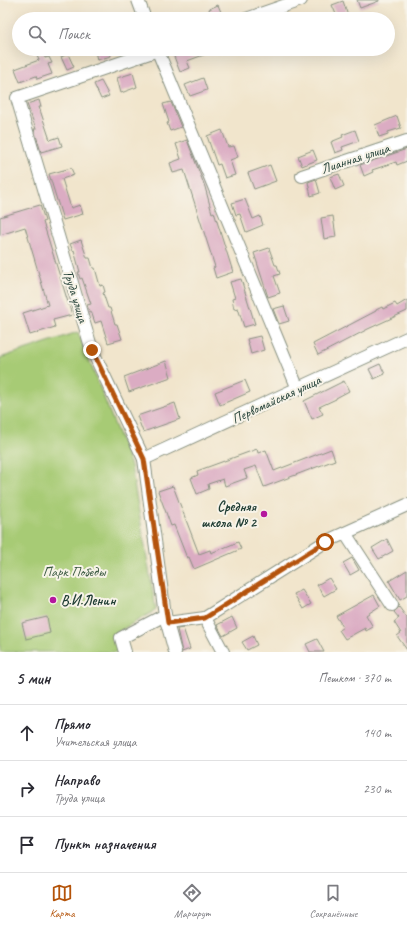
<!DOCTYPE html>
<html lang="ru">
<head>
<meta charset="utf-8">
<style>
  body { margin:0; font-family:Caveat,sans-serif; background:#f7f7f7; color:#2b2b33 }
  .stop { position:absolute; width:12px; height:12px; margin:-9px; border:3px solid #b45309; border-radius:50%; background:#fff }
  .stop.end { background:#b45309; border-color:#fff; box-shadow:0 1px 4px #0008 }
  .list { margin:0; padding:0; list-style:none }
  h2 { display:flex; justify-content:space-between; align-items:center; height:52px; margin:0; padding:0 16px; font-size:17px }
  h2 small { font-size:13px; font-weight:400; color:#7c7c81 }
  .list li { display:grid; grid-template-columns:26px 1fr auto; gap:12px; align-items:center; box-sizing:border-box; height:56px; padding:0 16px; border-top:1px solid #e1e1e2 }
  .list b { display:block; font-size:15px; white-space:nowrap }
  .list p { margin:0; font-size:13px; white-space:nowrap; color:#7c7c81 }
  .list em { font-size:13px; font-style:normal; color:#7c7c81 }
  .icon { flex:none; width:22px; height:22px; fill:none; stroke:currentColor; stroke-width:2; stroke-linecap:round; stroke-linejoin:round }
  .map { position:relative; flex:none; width:407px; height:652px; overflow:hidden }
  .search { position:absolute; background:#fff; box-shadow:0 4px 16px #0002; left:12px; right:12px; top:12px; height:44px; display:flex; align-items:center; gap:10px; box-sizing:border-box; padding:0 14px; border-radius:22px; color:#7c7c81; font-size:15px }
  .sheet { height:220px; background:#fff }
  nav { display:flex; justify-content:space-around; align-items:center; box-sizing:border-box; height:56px; border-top:1px solid #e1e1e2; background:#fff; font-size:11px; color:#7c7c81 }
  nav a { display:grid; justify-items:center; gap:2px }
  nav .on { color:#b45309 }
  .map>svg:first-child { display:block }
  .green { fill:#a7cb75; stroke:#638454 }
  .building { fill:#dbacc3 }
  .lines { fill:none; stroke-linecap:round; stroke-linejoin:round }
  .minor-casing { stroke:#889180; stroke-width:14 }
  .minor { stroke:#fff; stroke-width:12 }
  .route { stroke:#b45309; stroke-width:5 }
  .poi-dot { fill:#b5179e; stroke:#f7f3e8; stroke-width:1.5 }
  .labels { text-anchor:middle; stroke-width:4; stroke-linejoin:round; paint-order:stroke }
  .street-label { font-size:14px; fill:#1f3d34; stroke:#f7f3e8 }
  .poi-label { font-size:14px; font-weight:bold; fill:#1f3d34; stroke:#f7f3e8; text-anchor:end }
  .park-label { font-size:14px; fill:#3a5941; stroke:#f7f3e8 }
</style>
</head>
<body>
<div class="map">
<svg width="407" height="652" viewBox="0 0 407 652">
  <rect width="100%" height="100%" fill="#f7f3e8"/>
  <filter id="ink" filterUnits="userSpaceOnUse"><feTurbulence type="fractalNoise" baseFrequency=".025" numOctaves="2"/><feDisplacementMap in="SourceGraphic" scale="8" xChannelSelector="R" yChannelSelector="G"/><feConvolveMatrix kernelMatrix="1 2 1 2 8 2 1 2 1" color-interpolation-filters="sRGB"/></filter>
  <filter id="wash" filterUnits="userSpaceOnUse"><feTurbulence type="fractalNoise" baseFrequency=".012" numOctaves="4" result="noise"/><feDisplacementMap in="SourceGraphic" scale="16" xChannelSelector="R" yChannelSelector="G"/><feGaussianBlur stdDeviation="0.9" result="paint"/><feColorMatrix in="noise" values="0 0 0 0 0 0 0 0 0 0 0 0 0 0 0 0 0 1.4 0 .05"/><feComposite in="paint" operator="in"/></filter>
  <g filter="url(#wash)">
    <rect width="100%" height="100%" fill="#f1e5cc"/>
    <polygon class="green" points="78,332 131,466 156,610 116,633 119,652 0,652 0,358"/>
    <g id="blocks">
      <g class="building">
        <polygon points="357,0 379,0 379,1 360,8"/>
        <polygon points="343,1 348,16 338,19 332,5"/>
        <polygon points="218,5 223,17 212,19 209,9"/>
        <polygon points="102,49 109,49 111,56 97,60 95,51"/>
        <polygon points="188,49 217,49 217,50 187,61 190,68 180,72 173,54"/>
        <polygon points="44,53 45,58 49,57 52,63 48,64 52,74 37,79 36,76 20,82 15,69 39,60 37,56"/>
        <polygon points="68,54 74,67 67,70 61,57"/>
        <polygon points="133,73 137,87 121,93 117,78"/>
        <polygon points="203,78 207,90 190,96 185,85"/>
        <polygon points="101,81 109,96 101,99 94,84"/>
        <polygon points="39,100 41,107 39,107 50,140 59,137 62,146 41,152 34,129 36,129 27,104"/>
        <polygon points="171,102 181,127 170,131 167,123 169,122 163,104"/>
        <polygon points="397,116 401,128 388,132 388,134 379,137 375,125"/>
        <polygon points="222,130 228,147 234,146 238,157 230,160 235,175 225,178 220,164 217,165 207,136"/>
        <polygon points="355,130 359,141 342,147 343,150 335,153 331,142 343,137 342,135"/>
        <polygon points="187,140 205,187 212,213 214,212 233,272 216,278 213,268 215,267 210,251 184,170 173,173 170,163 181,159 176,144"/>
        <polygon points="407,149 407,161 397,165 396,162 372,170 373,172 364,176 360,165"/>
        <polygon points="313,150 317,160 302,166 298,156"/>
        <polygon points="270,165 276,181 254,189 248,173"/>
        <polygon points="71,168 74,175 62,179 71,208 80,205 83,214 63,220 49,174"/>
        <polygon points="339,174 344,186 335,190 330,177"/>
        <polygon points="316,179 320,193 311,196 308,182"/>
        <polygon points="245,199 253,219 260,216 263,225 246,232 240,214 236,215 232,203"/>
        <polygon points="40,205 45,221 43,222 72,315 53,320 55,327 30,335 23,313 48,305 25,227 0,235 0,217"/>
        <polygon points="333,216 336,237 324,239 321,218"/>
        <polygon points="81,240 87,258 90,258 93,268 95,268 100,286 103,285 105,292 103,293 108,308 110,308 115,324 117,324 122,339 108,343 101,321 95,323 91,311 89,312 87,305 91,304 82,278 80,279 78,272 80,272 74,250 73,251 70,244"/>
        <polygon points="269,248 275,265 277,265 280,274 274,276 280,293 268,297 254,253"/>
        <polygon points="241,279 255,324 244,327 238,308 234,309 232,299 235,298 230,282"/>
        <polygon points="407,300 407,311 368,329 318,355 313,344 376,311 376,310 382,307 383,309 395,303 397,306"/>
        <polygon points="284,306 289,321 279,324 273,309"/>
        <polygon points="260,336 264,350 251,354 247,339"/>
        <polygon points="166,361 171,377 129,392 124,377"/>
        <polygon points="380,364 385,374 374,379 369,369"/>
        <polygon points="245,380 250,392 220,405 215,392"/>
        <polygon points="344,381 349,391 336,398 336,399 319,407 323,414 312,419 304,401"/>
        <polygon points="175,403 180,419 143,432 137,416"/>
        <polygon points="257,449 258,453 266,450 274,471 331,449 335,460 264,487 256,466 244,470 247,478 225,486 223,479 208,484 209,489 197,494 191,478 198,475 197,471"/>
        <polygon points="173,486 199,554 210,550 211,553 238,542 241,549 194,569 189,557 187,558 174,525 171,526 158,491"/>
        <polygon points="387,539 393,551 379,559 372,548"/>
        <polygon points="352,558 359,570 350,575 343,563"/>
        <polygon points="407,570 407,596 400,600 389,581"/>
        <polygon points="329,578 336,589 324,596 317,585"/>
        <polygon points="302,590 311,604 303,609 294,594"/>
        <polygon points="374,595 380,606 366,615 373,627 366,631 365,628 345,639 339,630 343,627 336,616"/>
        <polygon points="399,607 407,618 407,650 397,636 401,633 394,622 399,618 394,612"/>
        <polygon points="47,617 50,633 26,639 22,623"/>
        <polygon points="232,617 237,628 223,636 217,625"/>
        <polygon points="183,628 190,649 182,652 177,629"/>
        <polygon points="253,636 257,645 247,650 242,642"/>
        <polygon points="317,639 324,652 310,652 306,644"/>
      </g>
    </g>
  </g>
  <g filter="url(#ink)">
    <use href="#blocks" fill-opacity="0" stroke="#889180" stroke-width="1"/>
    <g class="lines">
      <defs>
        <g id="minor">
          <polyline points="138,0 145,19"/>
          <polyline points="246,19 301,0"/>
          <polyline points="157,49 298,389"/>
          <polyline points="302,176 407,141"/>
          <polyline points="144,459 407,338"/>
          <polyline points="345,533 392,605"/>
          <polyline points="165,615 167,623 205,618 325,542 407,505"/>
          <polyline points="205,618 223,652"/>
          <polyline points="167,623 175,652"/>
          <polyline points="125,652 121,638 165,615 144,459 92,350 17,98 161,49"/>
        </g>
      </defs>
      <use href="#minor" class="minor-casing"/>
      <use href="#minor" class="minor"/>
    </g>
  </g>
  <g class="lines" filter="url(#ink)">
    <polyline class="route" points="92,350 144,459 168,623 205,618 325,542"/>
  </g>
  <g class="poi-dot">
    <circle cx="264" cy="514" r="4"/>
    <circle cx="53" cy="600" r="4"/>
  </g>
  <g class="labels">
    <g class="street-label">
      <text transform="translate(355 158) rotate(-18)" y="5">Лианная улица</text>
      <text transform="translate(76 296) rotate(73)" y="5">Труда улица</text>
      <text transform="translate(276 399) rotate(-25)" y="5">Первомайская улица</text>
    </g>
    <g class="poi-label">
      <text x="256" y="511">Средняя<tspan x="256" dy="16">школа № 2</tspan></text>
      <text x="61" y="605" text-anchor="start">В.И.Ленин</text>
    </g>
    <g class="park-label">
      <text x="74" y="576">Парк Победы</text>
    </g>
  </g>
</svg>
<div class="stop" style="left:325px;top:542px"></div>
<div class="stop end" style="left:92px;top:350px"></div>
<div class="search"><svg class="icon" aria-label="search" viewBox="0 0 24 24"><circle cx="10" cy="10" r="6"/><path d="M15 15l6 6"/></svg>Поиск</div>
</div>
<section class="sheet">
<h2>5 мин<small>Пешком · 370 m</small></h2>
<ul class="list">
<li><svg class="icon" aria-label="ahead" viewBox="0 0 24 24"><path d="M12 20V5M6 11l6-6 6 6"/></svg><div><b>Прямо</b><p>Учительская улица</p></div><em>140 m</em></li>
<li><svg class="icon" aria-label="right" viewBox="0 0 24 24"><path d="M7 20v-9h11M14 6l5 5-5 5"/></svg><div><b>Направо</b><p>Труда улица</p></div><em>230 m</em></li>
<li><svg class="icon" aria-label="arrive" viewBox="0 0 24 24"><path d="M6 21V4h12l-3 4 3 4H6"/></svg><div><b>Пункт назначения</b></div></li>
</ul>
</section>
<nav>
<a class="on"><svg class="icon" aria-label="map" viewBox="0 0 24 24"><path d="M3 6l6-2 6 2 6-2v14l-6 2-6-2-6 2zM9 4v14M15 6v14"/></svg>Карта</a>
<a><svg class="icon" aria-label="directions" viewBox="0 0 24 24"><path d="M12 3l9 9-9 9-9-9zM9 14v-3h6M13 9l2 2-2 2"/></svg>Маршрут</a>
<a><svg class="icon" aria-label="saved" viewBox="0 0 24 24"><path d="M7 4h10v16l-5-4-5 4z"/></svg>Сохранённые</a>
</nav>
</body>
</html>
